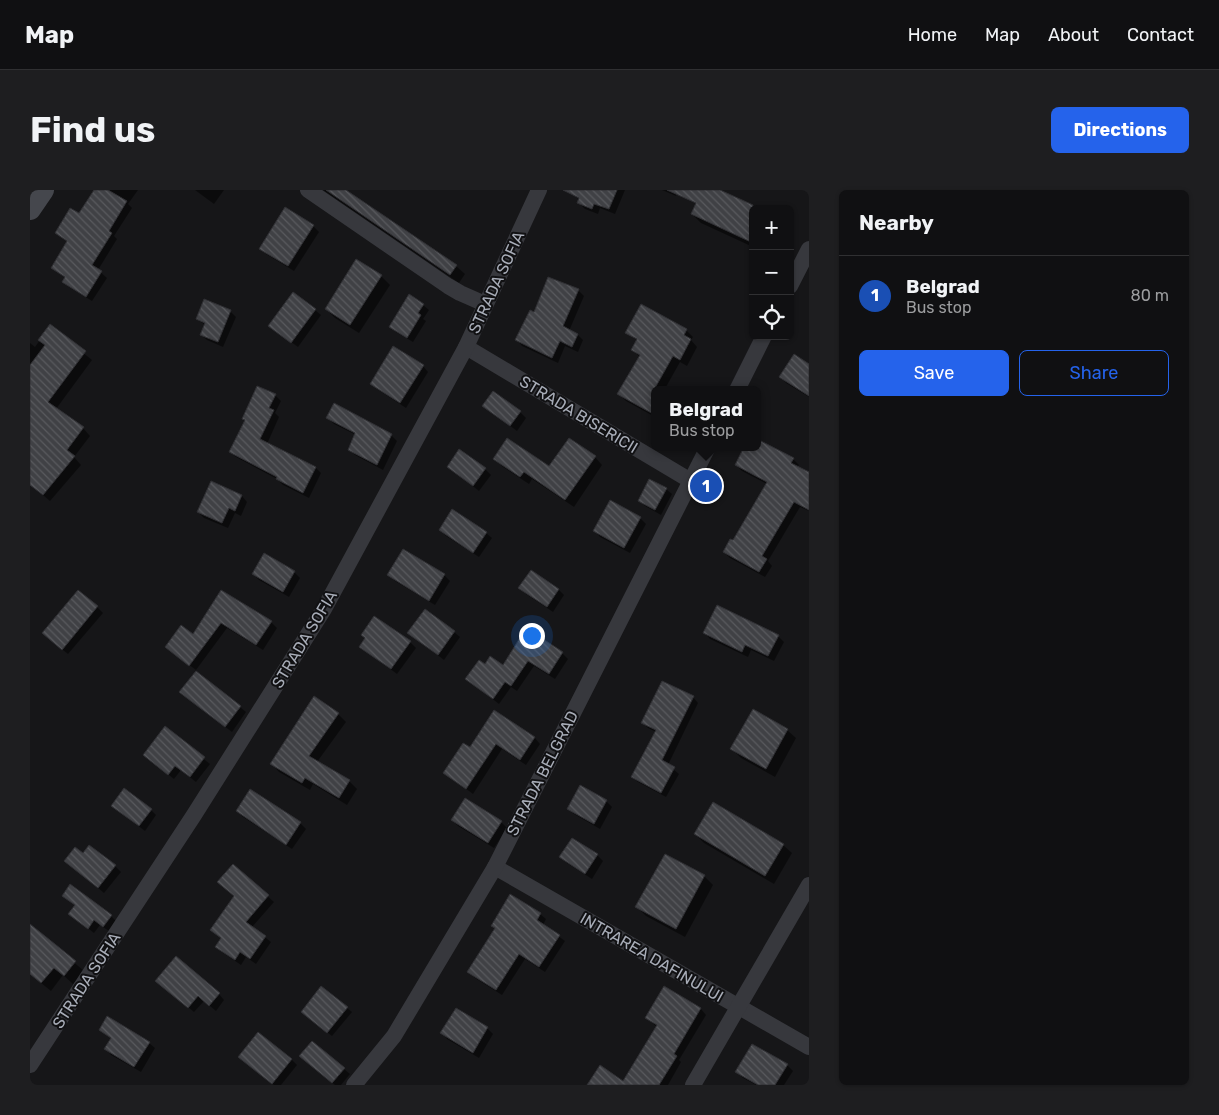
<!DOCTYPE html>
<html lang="en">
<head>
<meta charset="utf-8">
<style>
  body { margin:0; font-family:Rubik,sans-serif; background:#1e1e20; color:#f1f3f6 }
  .controls { position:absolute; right:15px; top:15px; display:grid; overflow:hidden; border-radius:8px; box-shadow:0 1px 4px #0004 }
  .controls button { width:45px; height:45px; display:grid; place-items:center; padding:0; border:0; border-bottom:1px solid #303032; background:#101012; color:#f1f3f6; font:25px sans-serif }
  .you { position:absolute; left:501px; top:445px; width:18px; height:18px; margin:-12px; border:4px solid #fff; border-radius:50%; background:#1a73e8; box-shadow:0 0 0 8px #1a73e833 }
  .badge { display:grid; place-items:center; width:32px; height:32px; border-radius:50%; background:#2563eb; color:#fff; font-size:16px; font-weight:700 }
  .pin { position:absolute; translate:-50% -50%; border:2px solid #fff; box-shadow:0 1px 5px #0006 }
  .popup { position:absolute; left:621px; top:196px; width:110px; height:65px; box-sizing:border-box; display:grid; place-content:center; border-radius:8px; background:#101012; filter:drop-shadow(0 1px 4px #0005); font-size:16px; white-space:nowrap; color:#9c9d9f }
  .popup b { font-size:19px; color:#f1f3f6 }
  .popup::after { content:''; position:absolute; left:50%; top:100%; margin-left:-10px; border:10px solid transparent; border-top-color:#101012 }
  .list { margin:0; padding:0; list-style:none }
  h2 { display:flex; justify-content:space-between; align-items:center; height:65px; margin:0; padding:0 20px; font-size:21px }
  h2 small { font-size:16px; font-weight:400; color:#9c9d9f }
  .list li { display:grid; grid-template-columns:32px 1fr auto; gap:15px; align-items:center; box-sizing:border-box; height:80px; padding:0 20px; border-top:1px solid #303032 }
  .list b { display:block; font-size:19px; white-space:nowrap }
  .list p { margin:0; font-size:16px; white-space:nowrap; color:#9c9d9f }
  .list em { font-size:16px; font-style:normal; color:#9c9d9f }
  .actions { display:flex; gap:10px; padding:15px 20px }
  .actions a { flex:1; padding:11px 0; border:1px solid #2563eb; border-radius:8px; text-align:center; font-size:18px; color:#2563eb }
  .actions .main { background:#2563eb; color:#fff }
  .icon { flex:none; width:28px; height:28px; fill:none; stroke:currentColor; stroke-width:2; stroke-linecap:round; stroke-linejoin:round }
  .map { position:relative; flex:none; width:779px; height:895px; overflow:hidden; border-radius:8px }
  header { display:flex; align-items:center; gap:30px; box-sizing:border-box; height:70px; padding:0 25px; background:#101012; border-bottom:1px solid #303032 }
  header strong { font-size:24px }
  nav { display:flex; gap:28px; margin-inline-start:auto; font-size:18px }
  .intro { display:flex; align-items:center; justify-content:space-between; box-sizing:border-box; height:120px; padding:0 30px }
  h1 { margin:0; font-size:35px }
  .button { padding:12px 22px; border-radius:8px; background:#2563eb; color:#fff; font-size:18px; font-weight:700 }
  main { display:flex; gap:30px; padding:0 30px }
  aside { flex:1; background:#101012; border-radius:8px; box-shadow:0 1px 4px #0004 }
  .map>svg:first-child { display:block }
  .shadow { fill:#0007 }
  .building { fill:url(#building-back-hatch); stroke:#303034 }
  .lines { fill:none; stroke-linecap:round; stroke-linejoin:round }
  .street { stroke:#37383d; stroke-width:16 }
  .secondary { stroke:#45474d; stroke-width:22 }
  .labels { text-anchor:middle; stroke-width:4; stroke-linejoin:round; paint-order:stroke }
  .street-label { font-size:16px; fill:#a8adb8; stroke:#111113 }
</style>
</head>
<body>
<header>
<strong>Map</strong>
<nav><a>Home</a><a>Map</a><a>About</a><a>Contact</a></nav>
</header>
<div class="intro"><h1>Find us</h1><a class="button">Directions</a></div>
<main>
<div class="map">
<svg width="779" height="895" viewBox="0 0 779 895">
  <defs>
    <pattern id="building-back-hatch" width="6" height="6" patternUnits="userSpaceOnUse" patternTransform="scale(1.25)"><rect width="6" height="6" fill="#404145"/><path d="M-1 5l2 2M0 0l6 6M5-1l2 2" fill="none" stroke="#595a5e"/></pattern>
  </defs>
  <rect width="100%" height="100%" fill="#161618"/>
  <g class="shadow">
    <polygon points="65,0 108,0 98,14 102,18 84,46 87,49 68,80 77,88 62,111 39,97 33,91 36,88 22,78 38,52 26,43 50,25"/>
    <polygon points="165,0 194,0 184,14"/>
    <polygon points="293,0 313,0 426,76 435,84 429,93"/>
    <polygon points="542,0 595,0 585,24 570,18 568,24 555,19 549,13 550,10 541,3"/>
    <polygon points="632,0 648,0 646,6"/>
    <polygon points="673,0 687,0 728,19 723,19 723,57 671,33 662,24"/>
    <polygon points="283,36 289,42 264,81 236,64 231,58"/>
    <polygon points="351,86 360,95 329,143 305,128 296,119"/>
    <polygon points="548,100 554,106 539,141 548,145 553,150 548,162 535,156 528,173 492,156 487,150 505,124"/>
    <polygon points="393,115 399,120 393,129 396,131 383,152 366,142 361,137"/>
    <polygon points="285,120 291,125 268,157 246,141"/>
    <polygon points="200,121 206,127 193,157 177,150 171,145 175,135 167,129"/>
    <polygon points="20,136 62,170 26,219 53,238 60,246 44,267 51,275 20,311 0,294 0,153 5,157"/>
    <polygon points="656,140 663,147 661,150 667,157 657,176 650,172 636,197 638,200 625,200 625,227 596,211 589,204 610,167 603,160 608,151 597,142"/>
    <polygon points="779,175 779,207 756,193 751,187"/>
    <polygon points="393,176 398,182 376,218 347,199 341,194"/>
    <polygon points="245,205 251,211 245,223 249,227 237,254 286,278 291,283 279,308 253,295 247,289 206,267 200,262 216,231 213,229"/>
    <polygon points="454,216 490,222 496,228 487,241"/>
    <polygon points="298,228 361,245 367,251 353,280 325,265 319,259 326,245 304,234"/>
    <polygon points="565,267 572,275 544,317 502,289 499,294 473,277 465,269 520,278"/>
    <polygon points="763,269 769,275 767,277 779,284 779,321 770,317 738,371 742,376 735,387 700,368 694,362 703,352 737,294 712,281 706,275"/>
    <polygon points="419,277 455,279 461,285 449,301"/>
    <polygon points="636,299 642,304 631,325 615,316 609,310"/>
    <polygon points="212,306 217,312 211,326 205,323 198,338 174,328 168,322"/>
    <polygon points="610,328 616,334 600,363 570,347 565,341"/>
    <polygon points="410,340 456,343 462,348 449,367 416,346"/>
    <polygon points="234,365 264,382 270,388 259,407 229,390 223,384"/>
    <polygon points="359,385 414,385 420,391 405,415 365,391"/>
    <polygon points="490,398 528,399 534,405 523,422 496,404"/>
    <polygon points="192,401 241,432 247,438 233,460 197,438 166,480 142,462 164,446"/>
    <polygon points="67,417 73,423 38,464 19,449"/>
    <polygon points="496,440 532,463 538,469 525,489 504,476 487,501 481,497 469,514 437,489 455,476 473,477"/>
    <polygon points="424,442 430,447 414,470 379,443"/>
    <polygon points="675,443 748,446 754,452 744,471 721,460 718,467 680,449"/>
    <polygon points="336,448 380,452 386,458 367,484 331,457"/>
    <polygon points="663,507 668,513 638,575 649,584 636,607 608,592 602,587 626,542 618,538 613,533"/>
    <polygon points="157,508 210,517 216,522 202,542"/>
    <polygon points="464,522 505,548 510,554 496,575 472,559 443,604 415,583 441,559"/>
    <polygon points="308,524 316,532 287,572 319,591 327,599 317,615 283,594 280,600 249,582 242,574"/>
    <polygon points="135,538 180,574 166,592 151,580 144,589 120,570"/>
    <polygon points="757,540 766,548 745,587 711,568 702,559"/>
    <polygon points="221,601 270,633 276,639 262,659 213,627 207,621"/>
    <polygon points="576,611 582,617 570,639 544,624 538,619"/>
    <polygon points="82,616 121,620 126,625 115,641"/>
    <polygon points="422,630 471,632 477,638 464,658 428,636"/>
    <polygon points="665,644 753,655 762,663 744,694 674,653"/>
    <polygon points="542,649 567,665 573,671 562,689 537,673 531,667"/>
    <polygon points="53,665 85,676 91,682 74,703 36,671"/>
    <polygon points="635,665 674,686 683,695 655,747 616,726 607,717"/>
    <polygon points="203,675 244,712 222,737 241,752 226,774 216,767 211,775 192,762 187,756 192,749 182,740 205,706"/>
    <polygon points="34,706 81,726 87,732 79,741 70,735 64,743 40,724 46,716"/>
    <polygon points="510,724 516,729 513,735 535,751 515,782 495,769 472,805 445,788 439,782"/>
    <polygon points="0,735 54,781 43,794 33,785 21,801 0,784"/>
    <polygon points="133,796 189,804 194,810 186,821 174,811 164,822"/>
    <polygon points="635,798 671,819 676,825 649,870 651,872 638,895 559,895 594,892 627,837 617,828"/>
    <polygon points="317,818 322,822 302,846 277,827"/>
    <polygon points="426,819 457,838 463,844 449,868 417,849 412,843"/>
    <polygon points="70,840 119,853 125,858 111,882 81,865 76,859 82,849"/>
    <polygon points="261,869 267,875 251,895 244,895 215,872"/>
    <polygon points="276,872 314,879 320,884 311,895 305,895"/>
    <polygon points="757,875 763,881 754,895 726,895 713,888 707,882"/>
  </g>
  <g class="building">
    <polygon points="64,0 78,0 97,11 79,41 82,43 62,75 72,81 56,107 32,92 35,87 21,78 37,51 25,43 40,18 49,23"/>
    <polygon points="296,0 316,0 427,75 420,85"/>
    <polygon points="533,0 587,0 579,19 564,14 562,19 547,13 549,8"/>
    <polygon points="637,0 690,0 723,15 723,53 661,24 666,13"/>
    <polygon points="255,17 284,35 258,76 229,59"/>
    <polygon points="326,69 352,85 320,135 295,119"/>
    <polygon points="518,87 549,99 533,136 548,144 542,157 530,151 522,168 485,150 500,120 504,122"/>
    <polygon points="263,102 286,119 261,153 238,136"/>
    <polygon points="379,104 394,114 388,123 391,125 377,148 359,137"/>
    <polygon points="174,109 201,120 188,152 170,145 175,133 166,129"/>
    <polygon points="611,114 657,139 654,145 661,149 650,170 643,166 625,198 625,225 587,204 610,165 601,160 607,149 595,143"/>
    <polygon points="20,134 56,161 18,212 54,237 37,260 45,266 13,305 0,295 0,175 15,155 8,150"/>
    <polygon points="363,156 394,175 370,213 340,194"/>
    <polygon points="764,164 779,174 779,206 749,187"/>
    <polygon points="227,196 246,204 239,218 244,220 230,249 286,277 273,303 246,289 247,287 199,262 215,230 212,229"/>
    <polygon points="463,201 491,221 480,236 452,216"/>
    <polygon points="304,213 362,244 347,275 318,260 325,243 296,228"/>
    <polygon points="477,248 519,276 539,248 566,266 535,310 494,282 490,287 463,269"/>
    <polygon points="727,249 764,268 761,273 779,282 779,320 764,312 732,366 737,369 729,382 693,362 700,349 703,350 737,292 705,275 714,257 727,257"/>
    <polygon points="429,259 456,278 443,296 417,277"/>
    <polygon points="619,289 637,298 625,320 608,311"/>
    <polygon points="181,291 212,305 205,321 199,318 192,333 167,322"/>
    <polygon points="580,310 611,327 594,358 563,341"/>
    <polygon points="422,319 457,342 443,363 409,340"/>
    <polygon points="373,359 415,384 399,411 357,385"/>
    <polygon points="234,363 265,381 253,402 222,384"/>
    <polygon points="501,380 529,399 517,417 488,398"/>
    <polygon points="48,400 68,416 32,460 12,443"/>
    <polygon points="191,400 242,431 226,455 191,433 159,476 135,457 151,435 163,444"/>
    <polygon points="687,415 749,445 738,466 715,455 712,462 673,443"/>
    <polygon points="395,419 425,441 408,465 377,443"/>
    <polygon points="344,426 381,451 361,479 329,457 335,448 331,445"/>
    <polygon points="496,438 533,462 519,484 498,471 481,496 475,492 463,509 435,489 449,470 455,474 460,466 473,475"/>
    <polygon points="166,481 211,516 195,537 149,502"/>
    <polygon points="632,491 664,506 632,570 645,577 631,603 601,587 626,540 611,533"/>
    <polygon points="284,506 309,523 279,566 320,590 309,608 275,588 272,593 240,574"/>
    <polygon points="723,519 758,539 736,579 700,559"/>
    <polygon points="464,520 505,547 490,570 466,554 436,599 413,583 433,553 440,557"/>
    <polygon points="135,536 175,567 160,587 145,576 138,585 113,565"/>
    <polygon points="550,595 577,610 564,634 537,619"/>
    <polygon points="94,598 122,619 109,636 81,616"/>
    <polygon points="220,599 271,632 256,655 206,621"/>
    <polygon points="435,608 472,631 458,653 421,630"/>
    <polygon points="683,612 754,654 735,686 664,644"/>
    <polygon points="542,648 568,664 555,684 529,667"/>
    <polygon points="59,655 86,675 68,698 34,671 45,657 53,663"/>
    <polygon points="635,664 675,685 646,739 605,717"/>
    <polygon points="203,674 239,705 216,732 236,746 220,769 210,762 205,770 185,757 191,748 180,740 204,706 187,692"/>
    <polygon points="40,694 82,725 73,737 64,730 58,739 38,724 45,715 32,706"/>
    <polygon points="480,704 511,723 507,730 530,745 509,777 489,764 466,800 437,782 465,738 461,736"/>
    <polygon points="0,734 46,771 34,786 24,778 11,793 0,784"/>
    <polygon points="146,766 190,803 179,816 168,806 158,818 125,791"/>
    <polygon points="291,796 318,817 297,843 271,822"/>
    <polygon points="634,796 671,818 644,864 647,866 629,895 557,895 570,875 593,891 627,835 615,828"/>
    <polygon points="426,818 458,837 443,863 410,843"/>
    <polygon points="77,826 120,852 104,877 74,859 81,848 69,840"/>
    <polygon points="228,842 262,869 242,894 208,867"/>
    <polygon points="282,851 315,878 302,893 269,866"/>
    <polygon points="722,854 758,874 745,895 728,895 705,882"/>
  </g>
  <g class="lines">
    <g class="street">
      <polyline points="278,0 418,96 430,103 455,114"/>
      <polyline points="760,96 779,59"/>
      <polyline points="436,157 661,291"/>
      <polyline points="707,200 734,146"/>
      <polyline points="465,677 779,857"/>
      <polyline points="0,875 164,625 294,419 436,157 509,0"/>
      <polyline points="324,895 364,846 465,677 678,257"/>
      <polyline points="663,895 779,695"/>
    </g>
    <polyline class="secondary" points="0,19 13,0"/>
  </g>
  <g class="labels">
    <g class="street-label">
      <text transform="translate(466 92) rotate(-65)" y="6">STRADA SOFIA</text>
      <text transform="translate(549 224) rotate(31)" y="6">STRADA BISERICII</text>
      <text transform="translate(274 449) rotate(-59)" y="6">STRADA SOFIA</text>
      <text transform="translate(512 583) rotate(-63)" y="6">STRADA BELGRAD</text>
      <text transform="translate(622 767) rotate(30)" y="6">INTRAREA DAFINULUI</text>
      <text transform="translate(56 790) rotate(-57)" y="6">STRADA SOFIA</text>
    </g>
  </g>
</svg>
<div class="controls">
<button>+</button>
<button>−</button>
<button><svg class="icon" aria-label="locate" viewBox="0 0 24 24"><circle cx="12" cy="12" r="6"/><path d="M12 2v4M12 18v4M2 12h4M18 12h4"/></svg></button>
</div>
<div class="you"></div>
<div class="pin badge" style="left:676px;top:296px;background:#1a4fb4">1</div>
<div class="popup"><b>Belgrad</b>Bus stop</div>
</div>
<aside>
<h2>Nearby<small></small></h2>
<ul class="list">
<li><span class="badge" style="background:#1a4fb4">1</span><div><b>Belgrad</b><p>Bus stop</p></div><em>80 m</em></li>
</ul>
<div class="actions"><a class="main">Save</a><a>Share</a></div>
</aside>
</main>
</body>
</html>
